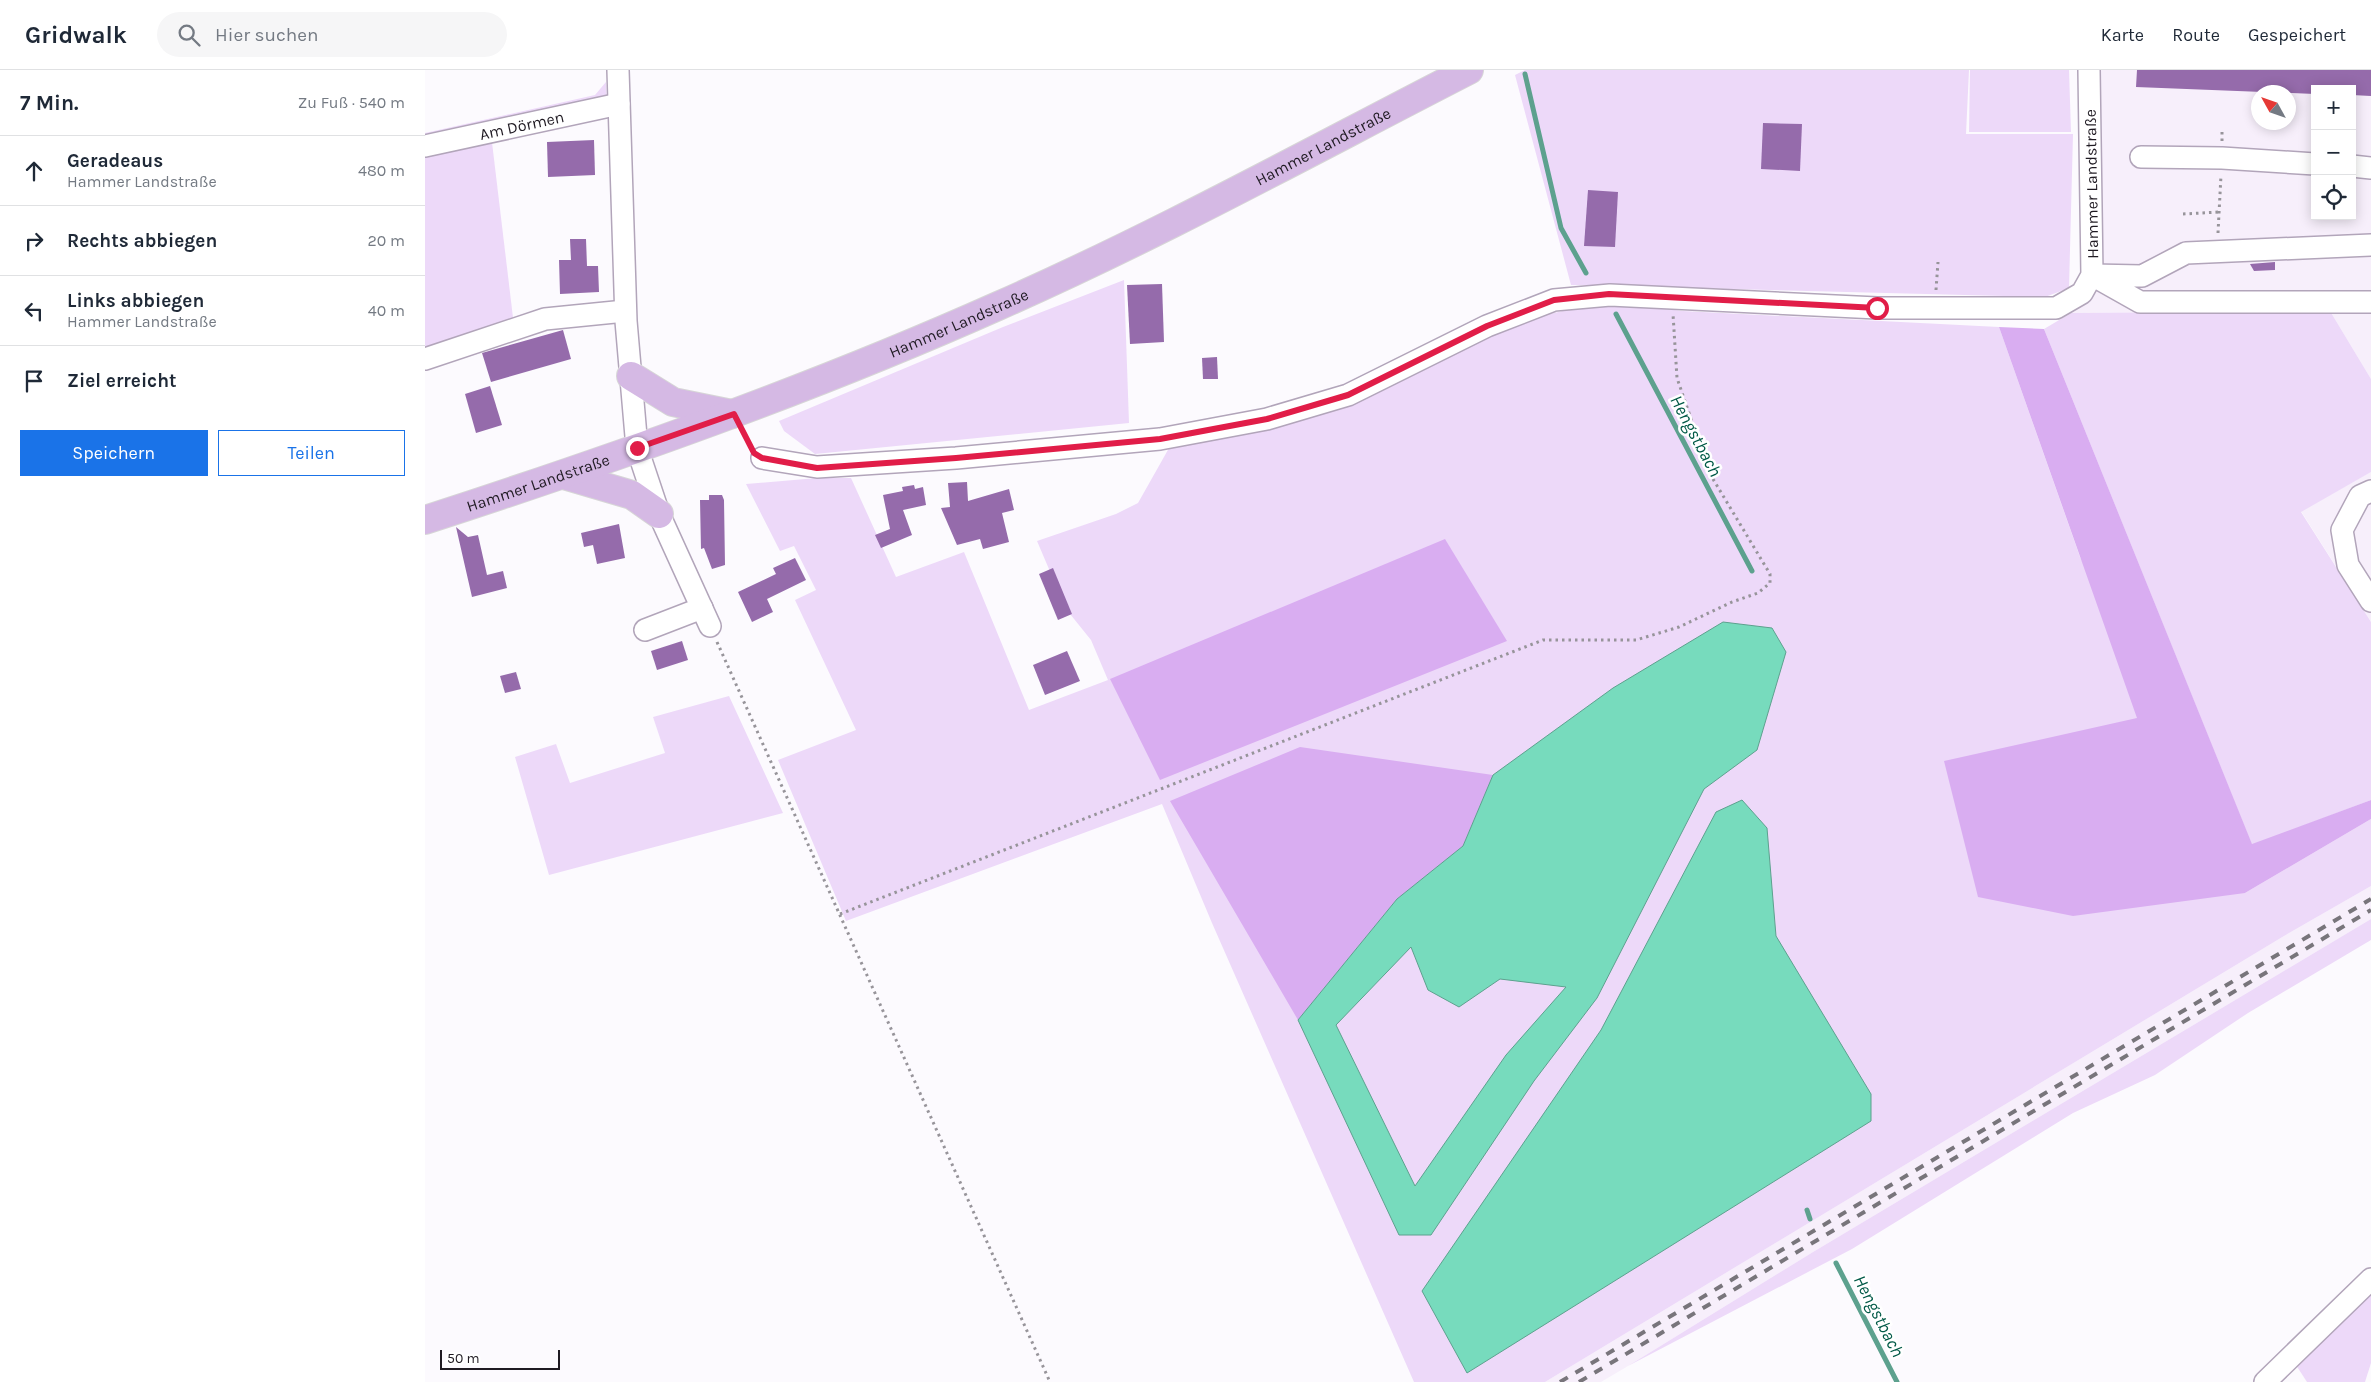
<!DOCTYPE html>
<html lang="de">
<head>
<meta charset="utf-8">
<style>
  body { margin:0; font-family:Karla,sans-serif; background:#f6f6f7; color:#1f2937 }
  .controls { position:absolute; right:15px; top:15px; display:grid; overflow:hidden; border-radius:0px; box-shadow:0 2px 12px #0003 }
  .controls button { width:45px; height:45px; display:grid; place-items:center; padding:0; border:0; border-bottom:1px solid #e0e1e3; background:#fff; color:#1f2937; font:25px sans-serif }
  .compass { position:absolute; left:1826px; top:15px; width:45px; height:45px; border-radius:50%; background:#fff; box-shadow:0 2px 12px #0003; rotate:310deg }
  .scale { position:absolute; left:15px; bottom:12px; width:120px; box-sizing:border-box; padding-left:5px; border:2px solid #1f1a22; border-top:0; font-size:14px; line-height:18px; white-space:nowrap; color:#1f1a22; -webkit-text-stroke:4px #fff; paint-order:stroke }
  .stop { position:absolute; width:15px; height:15px; margin:-11px; border:4px solid #e11d48; border-radius:50%; background:#fff }
  .stop.end { background:#e11d48; border-color:#fff; box-shadow:0 1px 5px #0008 }
  .list { margin:0; padding:0; list-style:none }
  h2 { display:flex; justify-content:space-between; align-items:center; height:65px; margin:0; padding:0 20px; font-size:21px }
  h2 small { font-size:16px; font-weight:400; color:#747a83 }
  .list li { display:grid; grid-template-columns:32px 1fr auto; gap:15px; align-items:center; box-sizing:border-box; height:70px; padding:0 20px; border-top:1px solid #e0e1e3 }
  .list b { display:block; font-size:19px; white-space:nowrap }
  .list p { margin:0; font-size:16px; white-space:nowrap; color:#747a83 }
  .list em { font-size:16px; font-style:normal; color:#747a83 }
  .actions { display:flex; gap:10px; padding:15px 20px }
  .actions a { flex:1; padding:11px 0; border:1px solid #1a73e8; border-radius:0px; text-align:center; font-size:18px; color:#1a73e8 }
  .actions .main { background:#1a73e8; color:#fff }
  .icon { flex:none; width:28px; height:28px; fill:none; stroke:currentColor; stroke-width:2; stroke-linecap:round; stroke-linejoin:round }
  .map { position:relative; flex:none; width:1946px; height:1312px; overflow:hidden }
  header { display:flex; align-items:center; gap:30px; box-sizing:border-box; height:70px; padding:0 25px; background:#fff; border-bottom:1px solid #e0e1e3 }
  header strong { font-size:24px }
  nav { display:flex; gap:28px; margin-inline-start:auto; font-size:18px }
  .search { width:350px; height:45px; background:#f6f6f7; display:flex; align-items:center; gap:12px; box-sizing:border-box; padding:0 18px; border-radius:28px; color:#747a83; font-size:19px }
  main { display:flex }
  aside { flex:1; background:#fff }
  .map>svg:first-child { display:block }
  .built { fill:#f7effb; fill-rule:evenodd }
  .green { fill:#edd9f9 }
  .forest { fill:#d9adf1 }
  .water { fill:#77dbbd; stroke:#5da18e; fill-rule:evenodd }
  .lines { fill:none; stroke-linecap:round; stroke-linejoin:round }
  .stream { stroke:#5da18e; stroke-width:5 }
  .building { fill:#956bab }
  .minor-casing { stroke:#b2a5ba; stroke-width:24 }
  .major-casing { stroke:#d7d6d7; stroke-width:30 }
  .path { stroke:#97949a; stroke-width:3; stroke-dasharray:2.5 4; stroke-linecap:butt }
  .minor { stroke:#fff; stroke-width:21 }
  .major { stroke:#d5b9e4; stroke-width:28 }
  .rail { stroke:#78757b; stroke-width:4; stroke-dasharray:9 9; stroke-linecap:butt }
  .route { stroke:#e11d48; stroke-width:6 }
  .labels { text-anchor:middle; stroke-width:5; stroke-linejoin:round; paint-order:stroke }
  .street-label { font-size:16px; fill:#1f1a22; stroke:#fff }
  .water-label { font-size:18px; font-style:italic; fill:#005946; stroke:#fff }
</style>
</head>
<body>
<header>
<strong>Gridwalk</strong>
<div class="search"><svg class="icon" aria-label="search" viewBox="0 0 24 24"><circle cx="10" cy="10" r="6"/><path d="M15 15l6 6"/></svg>Hier suchen</div>
<nav><a>Karte</a><a>Route</a><a>Gespeichert</a></nav>
</header>
<main>
<aside>
<h2>7 Min.<small>Zu Fuß · 540 m</small></h2>
<ul class="list">
<li><svg class="icon" aria-label="ahead" viewBox="0 0 24 24"><path d="M12 20V5M6 11l6-6 6 6"/></svg><div><b>Geradeaus</b><p>Hammer Landstraße</p></div><em>480 m</em></li>
<li><svg class="icon" aria-label="right" viewBox="0 0 24 24"><path d="M7 20v-9h11M14 6l5 5-5 5"/></svg><div><b>Rechts abbiegen</b></div><em>20 m</em></li>
<li><svg class="icon" aria-label="left" viewBox="0 0 24 24"><path d="M17 20v-9H6M10 6l-5 5 5 5"/></svg><div><b>Links abbiegen</b><p>Hammer Landstraße</p></div><em>40 m</em></li>
<li><svg class="icon" aria-label="arrive" viewBox="0 0 24 24"><path d="M6 21V4h12l-3 4 3 4H6"/></svg><div><b>Ziel erreicht</b></div></li>
</ul>
<div class="actions"><a class="main">Speichern</a><a>Teilen</a></div>
</aside>
<div class="map">
<svg width="1946" height="1312" viewBox="0 0 1946 1312">
  <rect width="100%" height="100%" fill="#fcfafe"/>
  <g class="built">
    <path d="M1676,0H1946V309L1905,241L1646,243L1668,222ZM1890,19H1927V146H1890ZM1834,22H1864V52H1834Z"/>
    <polygon points="1946,402 1946,552 1876,441"/>
    <polygon points="1946,816 1946,849 1388,1182 1203,1296 1176,1312 1120,1312 1859,866"/>
  </g>
  <g class="green">
    <polygon points="1100,0 1544,0 1541,64 1648,64 1644,218 1620,227 1146,215 1090,5"/>
    <polygon points="1545,0 1644,0 1646,62 1544,62"/>
    <polygon points="181,12 182,32 0,75 0,63 170,25"/>
    <polygon points="66,64 89,256 0,286 0,79"/>
    <polygon points="699,210 704,353 390,384 359,361 354,351 578,257"/>
    <polygon points="1168,234 1198,234 1258,241 1574,257 1655,487 1820,823 1946,749 1946,816 1859,866 1120,1312 989,1312 787,853 737,734 421,851 353,690 431,660 370,530 391,520 369,476 355,481 321,414 392,408 426,408 471,507 539,482 604,640 683,610 666,570 641,539 612,471 691,444 713,433 748,371 795,365 1103,249"/>
    <polygon points="1905,241 1946,309 1946,402 1876,442 1946,552 1946,730 1827,775 1619,259 1646,243"/>
    <polygon points="304,626 358,743 124,805 90,687 131,674 145,713 240,683 228,647"/>
    <polygon points="1946,849 1946,870 1823,943 1730,1005 1648,1043 1427,1179 1203,1296 1388,1182"/>
    <polygon points="1946,1218 1946,1293 1940,1312 1882,1312 1869,1292"/>
  </g>
  <g class="forest">
    <polygon points="1574,257 1619,259 1827,774 1946,730 1946,749 1820,823 1648,846 1553,827 1519,691 1712,648"/>
    <polygon points="1020,469 1082,571 735,710 685,609"/>
    <polygon points="875,677 1068,705 1038,776 972,829 873,950 745,731"/>
  </g>
  <g class="water">
    <path d="M1298,552L1347,558L1361,582L1332,680L1279,719L1172,928L1109,1011L1006,1165H974L873,950L972,829L1038,776L1068,705L1188,618ZM986,877L1003,920L1034,937L1075,909L1141,917L1081,985L990,1116L911,955Z"/>
    <polygon points="1317,730 1342,758 1351,866 1446,1024 1446,1051 1042,1303 997,1221 1176,960 1291,742"/>
  </g>
  <g class="lines">
    <g class="stream">
      <polyline points="1100,4 1136,158 1161,203"/>
      <polyline points="1191,244 1327,501"/>
      <polyline points="1382,1140 1385,1149"/>
      <polyline points="1411,1193 1472,1312"/>
    </g>
  </g>
  <g class="building">
    <polygon points="1712,0 1946,0 1946,26 1927,25 1927,19 1890,19 1890,24 1711,17"/>
    <polygon points="1338,53 1377,54 1375,101 1336,99"/>
    <polygon points="169,70 170,105 123,107 122,72"/>
    <polygon points="1163,120 1193,122 1190,177 1159,176"/>
    <polygon points="145,169 161,169 162,196 173,196 174,222 135,224 134,190 146,190"/>
    <polygon points="1850,192 1850,200 1829,201 1825,194"/>
    <polygon points="737,214 739,272 705,274 702,215"/>
    <polygon points="138,260 146,289 66,312 57,283"/>
    <polygon points="792,287 793,309 778,309 777,288"/>
    <polygon points="65,316 77,355 51,363 40,324"/>
    <polygon points="542,412 543,431 584,419 589,440 577,443 584,472 558,479 555,469 532,475 516,438 525,437 523,413"/>
    <polygon points="489,415 490,419 498,417 501,435 478,440 487,465 456,478 450,465 465,459 458,425 478,421 477,417"/>
    <polygon points="284,425 297,425 299,430 300,495 287,499 279,478 276,479 275,430 284,430"/>
    <polygon points="194,454 200,488 172,494 168,475 159,477 156,463"/>
    <polygon points="31,457 43,467 53,465 62,505 78,501 82,518 47,527"/>
    <polygon points="370,488 381,510 342,529 348,542 327,552 313,522 351,504 348,498"/>
    <polygon points="628,498 647,544 633,550 614,504"/>
    <polygon points="257,571 263,590 232,600 226,581"/>
    <polygon points="642,581 655,611 620,625 608,595"/>
    <polygon points="91,602 96,619 80,623 75,606"/>
  </g>
  <g class="lines">
    <defs>
      <g id="minor">
        <polyline points="193,0 201,251 212,378 234,444 285,556"/>
        <path id="s1" d="M0,76L194,34"/>
        <polyline points="1716,87 1797,88 1890,94"/>
        <polyline points="1927,96 1946,98"/>
        <polyline points="1946,175 1761,183 1717,206 1667,205 1715,232 1946,232"/>
        <polyline points="0,289 120,249 200,241"/>
        <polyline points="337,388 392,397 531,388 735,369 842,349 923,325 1062,256 1129,230 1185,225 1452,238 1631,238 1657,223 1667,205 1664,0"/>
        <polyline points="1946,421 1935,426 1917,460 1923,495 1946,531"/>
        <polyline points="220,560 277,538"/>
        <polyline points="1840,1312 1946,1209"/>
      </g>
      <g id="major">
        <polyline points="206,306 248,332 307,344"/>
        <polyline points="139,405 207,425 234,444"/>
        <path id="s2" d="M0,450C194,387 387,319 573,236C734,165 888,80 1044,0"/>
      </g>
    </defs>
    <use href="#minor" class="minor-casing"/>
    <use href="#major" class="major-casing"/>
    <g class="path">
      <polyline points="1797,71 1797,59"/>
      <polyline points="1758,144 1794,142"/>
      <polyline points="1793,163 1796,105"/>
      <polyline points="1511,220 1513,192"/>
      <polyline points="319,362 326,377"/>
      <polyline points="292,572 625,1312"/>
      <polyline points="415,844 1118,570 1211,570 1254,557 1307,532 1333,523 1345,513 1345,504 1285,404 1252,308 1248,244"/>
    </g>
    <use href="#minor" class="minor"/>
    <use href="#major" class="major"/>
    <g class="rail">
      <polyline points="1135,1312 1946,829"/>
      <polyline points="1154,1312 1946,840"/>
    </g>
  </g>
  <g class="lines">
    <polyline class="route" points="212,378 309,344 329,383 337,388 392,398 531,388 735,369 842,349 923,325 1062,256 1129,230 1184,224 1452,238"/>
  </g>
  <g class="labels">
    <g class="street-label">
      <text dy="6" stroke="none"><textPath href="#s1" startOffset="99">Am Dörmen</textPath></text>
      <text dy="6" stroke="none"><textPath href="#s2" startOffset="974">Hammer Landstraße</textPath></text>
      <text transform="translate(1666 114) rotate(-91)" y="6">Hammer Landstraße</text>
      <text dy="6" stroke="none"><textPath href="#s2" startOffset="569">Hammer Landstraße</textPath></text>
      <text dy="6" stroke="none"><textPath href="#s2" startOffset="119">Hammer Landstraße</textPath></text>
    </g>
    <g class="water-label">
      <text transform="translate(1271 366) rotate(62)" y="6">Hengstbach</text>
      <text transform="translate(1454 1246) rotate(63)" y="6">Hengstbach</text>
    </g>
  </g>
</svg>
<div class="controls">
<button>+</button>
<button>−</button>
<button><svg class="icon" aria-label="locate" viewBox="0 0 24 24"><circle cx="12" cy="12" r="6"/><path d="M12 2v4M12 18v4M2 12h4M18 12h4"/></svg></button>
</div>
<svg class="compass" viewBox="-18 -18 36 36"><path d="M0-13l5 13h-10z" fill="#e53935"/><path d="M0 13l5-13h-10z" fill="#747a83"/></svg>
<div class="scale">50 m</div>
<div class="stop" style="left:1452px;top:238px"></div>
<div class="stop end" style="left:212px;top:378px"></div>
</div>
</main>
</body>
</html>
